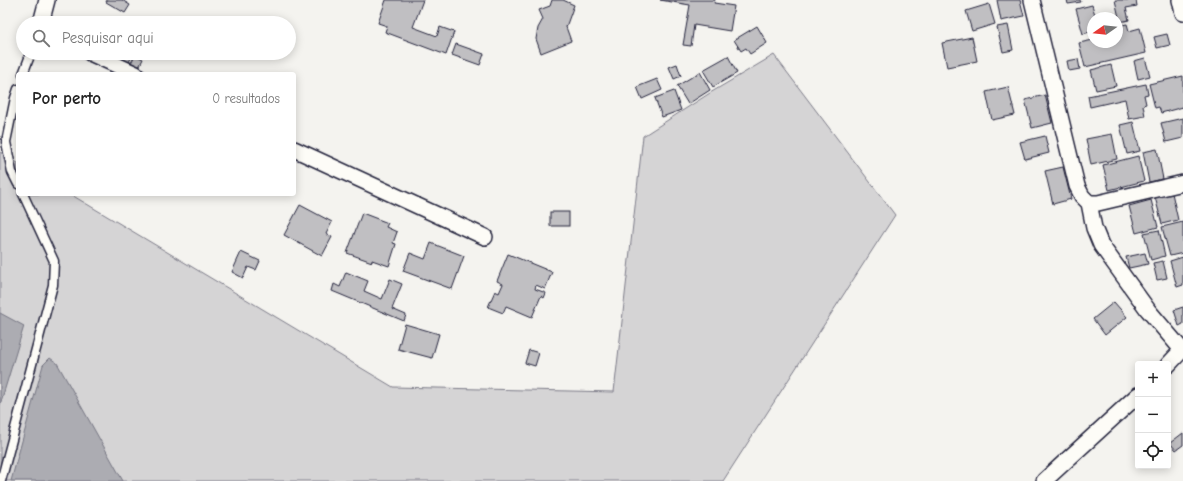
<!DOCTYPE html>
<html lang="pt">
<head>
<meta charset="utf-8">
<style>
  body { margin:0; font-family:"Comic Neue",sans-serif; background:#f2f2f2; color:#222 }
  .controls { position:absolute; right:12px; bottom:12px; display:grid; overflow:hidden; border-radius:4px; box-shadow:0 2px 10px #0003 }
  .controls button { width:36px; height:36px; display:grid; place-items:center; padding:0; border:0; border-bottom:1px solid #e0e0e0; background:#fff; color:#222; font:20px sans-serif }
  .compass { position:absolute; left:1087px; top:12px; width:36px; height:36px; border-radius:50%; background:#fff; box-shadow:0 2px 10px #0003; rotate:256deg }
  .list { margin:0; padding:0; list-style:none }
  h2 { display:flex; justify-content:space-between; align-items:center; height:52px; margin:0; padding:0 16px; font-size:17px }
  h2 small { font-size:13px; font-weight:400; color:#767676 }
  .icon { flex:none; width:22px; height:22px; fill:none; stroke:currentColor; stroke-width:2; stroke-linecap:round; stroke-linejoin:round }
  .map { position:relative; flex:none; width:1183px; height:481px; overflow:hidden }
  .search { position:absolute; background:#fff; box-shadow:0 2px 10px #0003; left:16px; top:16px; width:280px; height:44px; display:flex; align-items:center; gap:10px; box-sizing:border-box; padding:0 14px; border-radius:22px; color:#767676; font-size:15px }
  .panel { position:absolute; background:#fff; box-shadow:0 2px 10px #0003; left:16px; top:72px; width:280px; height:124px; border-radius:4px }
  .map>svg:first-child { display:block }
  .green { fill:#d5d4d5; stroke:#7c7b88 }
  .water { fill:#acacb2; stroke:#757582 }
  .building { fill:#c0bfc2; stroke:#22223b }
  .lines { fill:none; stroke-linecap:round; stroke-linejoin:round }
  .service-casing { stroke:#22223b; stroke-width:11 }
  .minor-casing { stroke:#22223b; stroke-width:18 }
  .service { stroke:#fdfcf7; stroke-width:8 }
  .minor { stroke:#fdfcf7; stroke-width:15 }
</style>
</head>
<body>
<div class="map">
<svg width="1183" height="481" viewBox="0 0 1183 481">
  <rect width="100%" height="100%" fill="#f4f3ef"/>
  <filter id="ink" filterUnits="userSpaceOnUse"><feTurbulence type="fractalNoise" baseFrequency=".025" numOctaves="2"/><feDisplacementMap in="SourceGraphic" scale="8" xChannelSelector="R" yChannelSelector="G"/><feConvolveMatrix kernelMatrix="1 2 1 2 8 2 1 2 1" color-interpolation-filters="sRGB"/></filter>
  <g filter="url(#ink)">
    <polygon class="green" points="774,55 895,215 723,481 0,481 0,152 18,163 18,194 70,194 393,387 614,392 643,136 710,93"/>
    <g class="water">
      <polygon points="0,313 24,326 0,405"/>
      <polygon points="50,358 57,363 123,481 11,481 43,365"/>
    </g>
    <g class="building">
      <polygon points="107,0 122,0 130,5 125,13 106,2"/>
      <polygon points="386,0 423,0 413,27 437,36 440,27 454,32 446,55 385,32 387,26 378,23"/>
      <polygon points="552,0 563,0 574,5 566,27 571,41 541,53 536,39 538,28 543,19 539,10 550,6"/>
      <polygon points="660,0 715,0 714,3 734,6 730,31 694,25 691,46 683,45 690,5"/>
      <polygon points="997,0 1020,0 1024,16 1001,21"/>
      <polygon points="1067,0 1080,0 1081,2 1068,4"/>
      <polygon points="1115,0 1136,0 1137,6 1126,8 1129,20 1120,22"/>
      <polygon points="989,4 995,24 972,31 966,11"/>
      <polygon points="1092,5 1096,18 1093,18 1093,31 1083,34 1076,9"/>
      <polygon points="1127,24 1129,31 1140,28 1146,53 1085,67 1079,43 1093,40 1093,42 1117,42 1117,26"/>
      <polygon points="1008,25 1013,50 1003,52 997,27"/>
      <polygon points="757,26 767,43 750,54 746,48 741,51 734,40"/>
      <polygon points="1167,34 1170,45 1157,48 1154,37"/>
      <polygon points="972,37 977,61 947,67 942,43"/>
      <polygon points="456,44 484,54 480,65 452,55"/>
      <polygon points="112,53 132,53 133,54 128,64 111,55"/>
      <polygon points="135,55 143,59 139,67 131,63"/>
      <polygon points="728,56 737,73 713,87 703,70"/>
      <polygon points="1145,58 1150,76 1138,79 1134,61"/>
      <polygon points="1078,59 1080,69 1069,71 1067,61"/>
      <polygon points="677,64 681,76 674,79 669,67"/>
      <polygon points="1111,65 1116,86 1096,90 1091,70"/>
      <polygon points="700,72 710,90 688,104 677,86"/>
      <polygon points="1183,76 1183,107 1161,113 1159,107 1155,108 1149,84"/>
      <polygon points="657,79 662,90 642,99 637,87"/>
      <polygon points="1146,84 1148,94 1144,95 1146,104 1143,105 1145,116 1129,119 1125,99 1090,107 1088,96"/>
      <polygon points="1008,87 1015,115 992,120 986,92"/>
      <polygon points="674,91 681,110 662,117 655,98"/>
      <polygon points="1045,95 1052,123 1032,128 1025,100"/>
      <polygon points="1183,118 1183,138 1166,142 1161,123"/>
      <polygon points="1133,122 1140,151 1127,154 1120,125"/>
      <polygon points="1112,134 1117,159 1091,165 1086,139"/>
      <polygon points="1045,136 1049,153 1025,159 1020,142"/>
      <polygon points="1157,149 1163,179 1149,182 1143,152"/>
      <polygon points="1138,156 1144,181 1109,190 1103,165"/>
      <polygon points="1063,167 1071,199 1053,204 1045,171"/>
      <polygon points="1172,193 1178,220 1162,224 1155,197"/>
      <polygon points="1151,200 1158,227 1136,233 1129,206"/>
      <polygon points="300,205 332,222 326,234 332,237 322,256 284,235"/>
      <rect x="550" y="212" width="19" height="14"/>
      <polygon points="362,213 388,223 386,227 397,232 393,243 396,244 389,266 372,260 372,262 347,253"/>
      <polygon points="1183,222 1183,253 1170,256 1162,227"/>
      <polygon points="1159,230 1165,256 1151,260 1144,233"/>
      <polygon points="431,243 464,256 452,289 403,271 410,253 425,259"/>
      <polygon points="241,252 260,261 256,270 248,267 243,278 232,272"/>
      <polygon points="1145,253 1148,264 1129,268 1126,257"/>
      <polygon points="508,254 552,272 545,289 536,285 535,289 546,293 544,298 541,296 532,317 506,306 503,313 488,307 495,291 499,293 503,284 497,281"/>
      <polygon points="1183,257 1183,285 1177,287 1170,261"/>
      <polygon points="1163,261 1167,278 1157,280 1153,263"/>
      <polygon points="346,272 368,281 364,291 382,299 390,279 402,284 392,309 406,315 404,321 332,291 334,284 340,287"/>
      <polygon points="1114,302 1127,317 1105,335 1093,319"/>
      <polygon points="1183,307 1183,324 1179,326 1174,310"/>
      <polygon points="405,324 439,334 432,358 398,349"/>
      <polygon points="529,350 539,353 535,366 525,363"/>
      <polygon points="1183,433 1183,445 1176,450 1170,443"/>
    </g>
    <g class="lines">
      <defs>
        <g id="service">
          <polyline points="23,74 31,53"/>
          <polyline points="18,89 15,98 6,142 12,172 18,184"/>
          <polyline points="1,481 53,285 54,261 23,194"/>
        </g>
        <g id="minor">
          <polyline points="1032,0 1077,186 1082,196 1089,203 1094,228 1101,245 1148,310 1182,350"/>
          <polyline points="1180,0 1183,13"/>
          <polyline points="41,23 47,0"/>
          <polyline points="90,53 136,74"/>
          <polyline points="294,149 485,237"/>
          <polyline points="1089,203 1098,203 1183,183"/>
          <polyline points="1168,365 1183,349"/>
          <polyline points="1044,481 1138,395"/>
        </g>
      </defs>
      <use href="#service" class="service-casing"/>
      <use href="#minor" class="minor-casing"/>
      <use href="#service" class="service"/>
      <use href="#minor" class="minor"/>
    </g>
  </g>
</svg>
<div class="controls">
<button>+</button>
<button>−</button>
<button><svg class="icon" aria-label="locate" viewBox="0 0 24 24"><circle cx="12" cy="12" r="6"/><path d="M12 2v4M12 18v4M2 12h4M18 12h4"/></svg></button>
</div>
<svg class="compass" viewBox="-18 -18 36 36"><path d="M0-13l5 13h-10z" fill="#e53935"/><path d="M0 13l5-13h-10z" fill="#767676"/></svg>
<div class="search"><svg class="icon" aria-label="search" viewBox="0 0 24 24"><circle cx="10" cy="10" r="6"/><path d="M15 15l6 6"/></svg>Pesquisar aqui</div>
<section class="panel">
<h2>Por perto<small>0 resultados</small></h2>
<ul class="list">
</ul>
</section>
</div>
</body>
</html>
